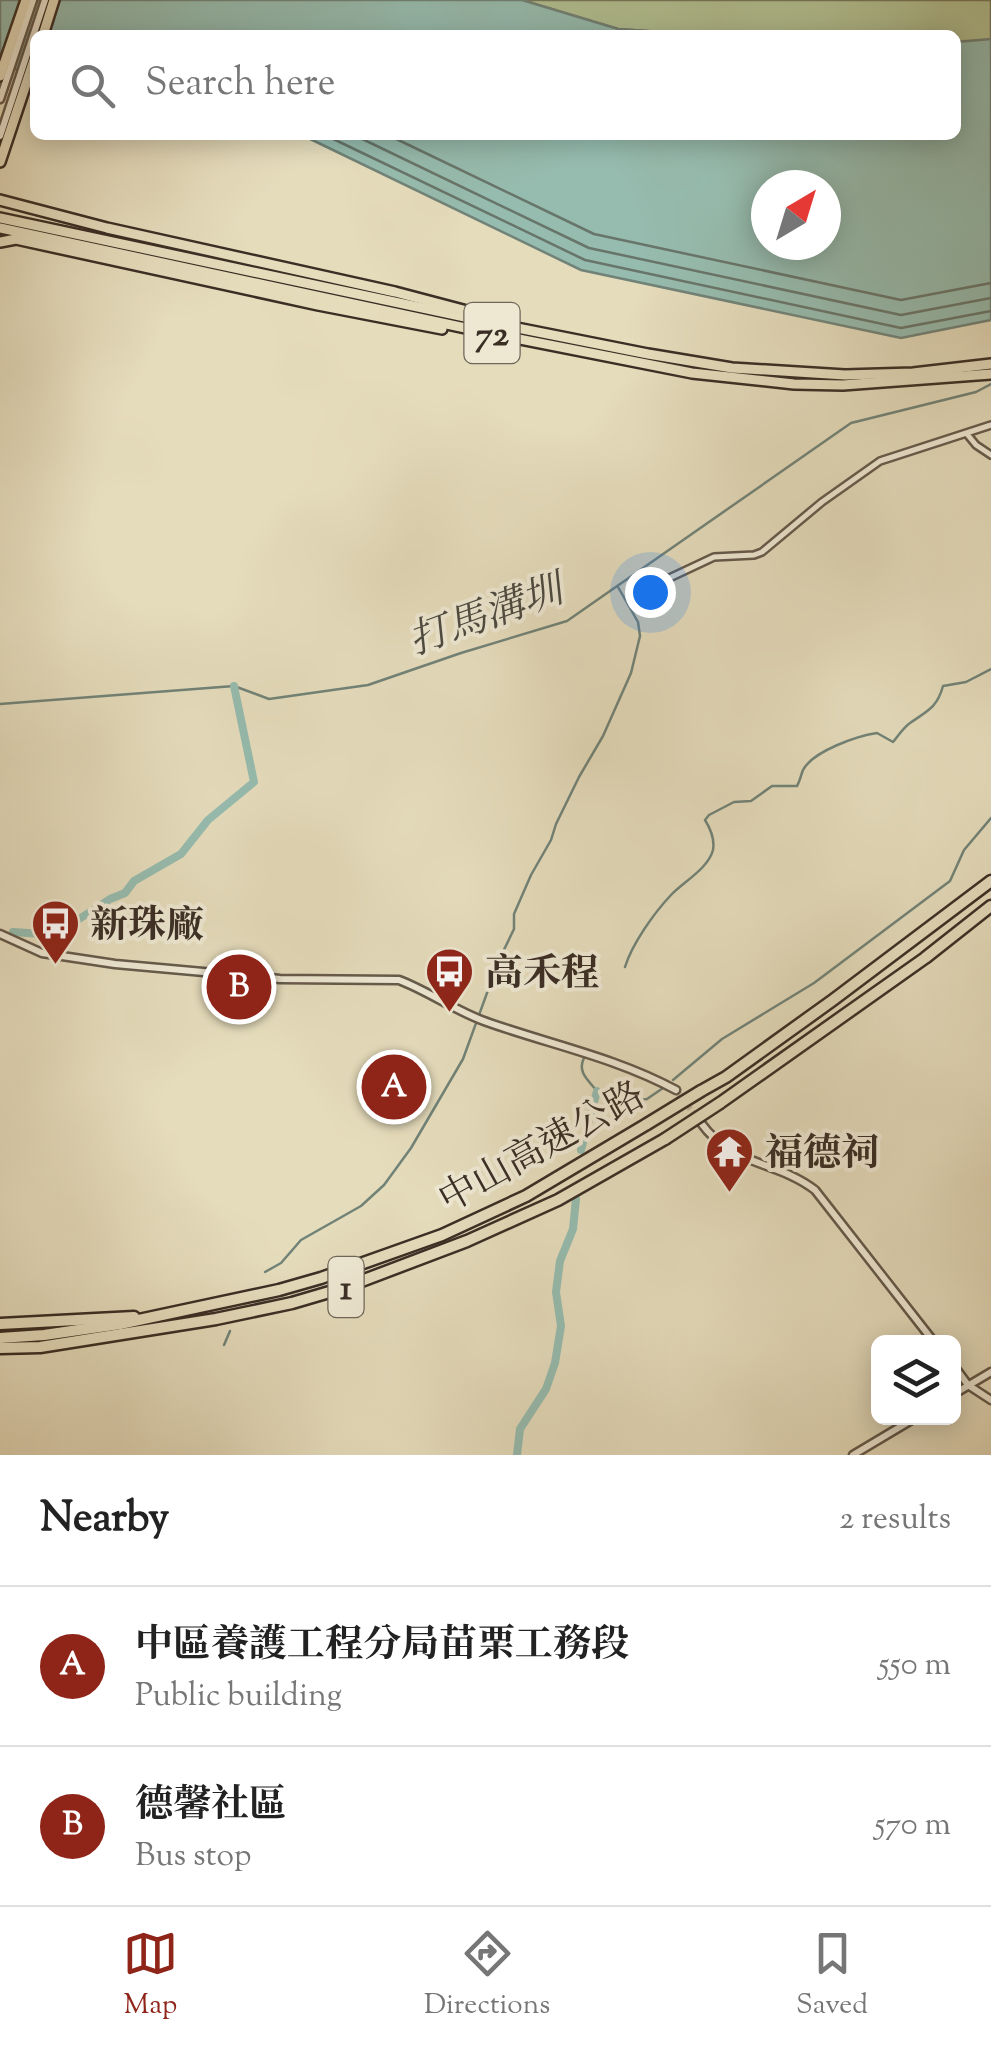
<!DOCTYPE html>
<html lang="en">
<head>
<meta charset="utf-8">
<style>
  body { margin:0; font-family:"Sorts Mill Goudy","Noto Serif TC",serif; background:#f2f2f2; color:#222 }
  .controls { position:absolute; right:30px; bottom:30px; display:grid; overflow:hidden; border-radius:15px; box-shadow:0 5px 25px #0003 }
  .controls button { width:90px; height:90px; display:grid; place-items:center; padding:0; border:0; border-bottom:2px solid #e0e0e0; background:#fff; color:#222; font:50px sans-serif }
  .compass { position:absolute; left:751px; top:170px; width:90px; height:90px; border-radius:50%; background:#fff; box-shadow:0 5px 25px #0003; rotate:38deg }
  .you { position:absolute; left:650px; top:592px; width:35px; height:35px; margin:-25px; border:8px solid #fff; border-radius:50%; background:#1a73e8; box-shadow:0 0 0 15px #1a73e833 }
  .badge { display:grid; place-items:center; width:65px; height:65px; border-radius:50%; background:#8f2418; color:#fff; font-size:32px; font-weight:700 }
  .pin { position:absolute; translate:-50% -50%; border:5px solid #fff; box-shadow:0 2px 10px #0006 }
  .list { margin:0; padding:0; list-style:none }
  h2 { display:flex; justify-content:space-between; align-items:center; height:130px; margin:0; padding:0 40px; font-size:42px }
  h2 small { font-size:32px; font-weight:400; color:#767676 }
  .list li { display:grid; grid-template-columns:65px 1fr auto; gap:30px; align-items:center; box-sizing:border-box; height:160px; padding:0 40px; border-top:2px solid #e0e0e0 }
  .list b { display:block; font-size:38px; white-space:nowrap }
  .list p { margin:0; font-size:32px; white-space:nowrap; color:#767676 }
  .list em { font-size:32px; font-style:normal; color:#767676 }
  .icon { flex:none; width:55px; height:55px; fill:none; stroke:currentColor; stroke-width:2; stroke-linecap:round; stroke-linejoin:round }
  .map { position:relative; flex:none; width:991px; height:1455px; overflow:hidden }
  .search { position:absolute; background:#fff; box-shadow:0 5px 25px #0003; left:30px; right:30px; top:30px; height:110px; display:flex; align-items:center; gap:25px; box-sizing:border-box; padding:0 35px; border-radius:15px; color:#767676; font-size:38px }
  .sheet { height:450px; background:#fff }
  nav { display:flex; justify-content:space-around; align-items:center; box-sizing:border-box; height:140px; border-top:2px solid #e0e0e0; background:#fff; font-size:28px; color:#767676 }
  nav a { display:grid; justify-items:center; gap:5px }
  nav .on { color:#8f2418 }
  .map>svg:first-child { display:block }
  .green { fill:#b2c193; stroke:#76785c; stroke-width:2.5 }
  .water { fill:#96bcaf; stroke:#718378; stroke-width:2.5; fill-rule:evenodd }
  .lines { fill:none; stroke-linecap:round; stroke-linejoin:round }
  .shore { stroke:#68756a; stroke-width:2.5 }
  .stream { stroke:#718378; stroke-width:2.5 }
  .canal { stroke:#96bcaf; stroke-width:8 }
  .tertiary-tunnel { stroke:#c3b99e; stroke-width:6; stroke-dasharray:6 3; stroke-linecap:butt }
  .minor-casing { stroke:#655a4b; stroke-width:10 }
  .tertiary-casing { stroke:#655a4b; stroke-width:11 }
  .primary-casing { stroke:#3a2e25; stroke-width:14 }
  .trunk-casing { stroke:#3a2e25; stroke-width:14 }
  .motorway-casing { stroke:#3a2e25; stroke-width:15 }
  .minor { stroke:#eee8d3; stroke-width:5 }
  .tertiary { stroke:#eee8d3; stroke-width:6 }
  .primary { stroke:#e5dcbc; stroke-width:9 }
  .trunk { stroke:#e5dcbc; stroke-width:9 }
  .motorway { stroke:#e5dcbc; stroke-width:10 }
  .motorway-bridge-casing { stroke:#3a2e25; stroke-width:15; stroke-linecap:butt }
  .motorway-bridge { stroke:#e5dcbc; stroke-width:10 }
  .labels { text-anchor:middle; stroke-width:8; stroke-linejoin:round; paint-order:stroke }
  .shield { fill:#eee8d3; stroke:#706659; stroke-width:2.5 }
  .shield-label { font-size:35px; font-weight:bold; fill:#3a2e25 }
  .poi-label { font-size:38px; font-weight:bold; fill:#3a2e25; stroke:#eee8d3; text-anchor:start }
  .street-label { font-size:38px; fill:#3a2e25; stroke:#eee8d3 }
  .water-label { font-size:40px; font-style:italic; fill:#4c4a41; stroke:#eee8d3 }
</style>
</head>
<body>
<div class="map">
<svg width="991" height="1455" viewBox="0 0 991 1455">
  <rect width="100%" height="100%" fill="#e5dcbc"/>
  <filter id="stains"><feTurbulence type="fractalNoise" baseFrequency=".002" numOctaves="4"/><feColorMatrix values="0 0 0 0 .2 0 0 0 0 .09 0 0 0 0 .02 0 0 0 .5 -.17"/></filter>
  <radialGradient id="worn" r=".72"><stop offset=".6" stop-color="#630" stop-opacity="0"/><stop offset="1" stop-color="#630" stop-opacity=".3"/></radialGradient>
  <polygon class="green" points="522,0 991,0 991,44 956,45 956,35 704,35 618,29"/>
  <g class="water">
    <polygon points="0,0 522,0 618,29 704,35 35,35 35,70 0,69"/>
    <path d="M991,39V320L901,338L581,270L302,135H956V42ZM766,185H826V245H766Z"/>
  </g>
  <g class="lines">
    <g class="shore">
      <polyline points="325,135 585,260 901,328 991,311"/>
      <polyline points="354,135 589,248 901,315 991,298"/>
      <polyline points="388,135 594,234 901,300 991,283"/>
    </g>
    <g class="stream">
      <polyline points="0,704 234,686 269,699 368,685 461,653 567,621 851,423 976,392 991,384"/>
      <path d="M625,967C632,944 654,913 671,895C683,882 708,869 713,850C715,839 710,828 705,820L709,815L734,802L751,801L772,786H797C800,781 801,775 803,770C813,751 857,736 877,733L893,742C898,736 903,728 910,723C927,711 937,708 943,686L966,682L991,669"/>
      <path d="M584,1058C577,1072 588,1080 597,1091L639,1100L647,1099L663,1088"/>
      <polyline points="673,1080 722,1039 814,983 950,881 964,850 991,818"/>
      <polyline points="265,1272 281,1263 301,1240 361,1206 384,1185 411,1148 463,1059 499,960 514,929 514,914 531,875 551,840 556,824 579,777 603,736 631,673 640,636 638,622 618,587"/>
      <polyline points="224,1345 230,1331"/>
    </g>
    <g class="canal">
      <polyline points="13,932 42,934 62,930 110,899 125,893 134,881 181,854 208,820 254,782 234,686"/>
      <polyline points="581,1150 597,1091"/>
      <polyline points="517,1455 520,1429 546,1389 555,1363 561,1326 556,1292 560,1261 573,1229 576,1199"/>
    </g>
    <polyline class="tertiary-tunnel" points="676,1090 697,1118"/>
    <defs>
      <g id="minor">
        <polyline points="967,434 976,445 991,455"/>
        <polyline points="646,589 714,557 754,555 762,552 822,502 880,461 991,425"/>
      </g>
      <g id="tertiary">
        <polyline points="0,99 33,0"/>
        <polyline points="0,136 45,0"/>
        <path d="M0,934L42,953L115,964L280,979L399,980C428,991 454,1010 484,1021C548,1044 615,1057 676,1090"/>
        <path d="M701,1123C733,1167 776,1160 815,1190L934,1342"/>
        <polyline points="954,1366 968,1385 991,1400"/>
        <polyline points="954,1394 991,1372"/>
        <polyline points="853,1455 915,1418"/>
      </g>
      <g id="primary">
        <polyline points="43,35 54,0"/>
        <polyline points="0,76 26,0"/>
        <polyline points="0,162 35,57"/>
      </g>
      <g id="trunk">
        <polyline points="0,200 107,228 395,292 467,311"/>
        <polyline points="0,218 507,326 648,354 732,368 845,375 913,373 991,364"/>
        <polyline points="0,228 484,332 692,373 794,384 843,385 991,374"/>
        <polyline points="0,242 16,239 318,305 442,329"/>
      </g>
      <g id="motorway">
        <polyline points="701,1091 726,1077 833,1000 991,881"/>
        <polyline points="720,1103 925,958 991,906"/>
        <polyline points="0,1324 134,1317"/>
        <polyline points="0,1338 44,1335 120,1324 279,1290 321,1278 442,1235 526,1196 647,1124"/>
        <polyline points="0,1348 40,1347 216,1319 292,1303 343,1288 467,1241 558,1200 665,1139"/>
      </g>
    </defs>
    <use href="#minor" class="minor-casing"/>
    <use href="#tertiary" class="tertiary-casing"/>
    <use href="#primary" class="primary-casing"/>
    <use href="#trunk" class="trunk-casing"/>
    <use href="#motorway" class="motorway-casing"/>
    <use href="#minor" class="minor"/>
    <use href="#tertiary" class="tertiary"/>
    <use href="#primary" class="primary"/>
    <use href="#trunk" class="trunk"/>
    <use href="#motorway" class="motorway"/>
    <defs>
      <g id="motorway-bridge">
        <polyline points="647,1124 701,1091"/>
        <polyline points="665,1139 720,1103"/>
      </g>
    </defs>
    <use href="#motorway-bridge" class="motorway-bridge-casing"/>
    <use href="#motorway-bridge" class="motorway-bridge"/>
  </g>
  <defs>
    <symbol id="bus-pin" viewBox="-11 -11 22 30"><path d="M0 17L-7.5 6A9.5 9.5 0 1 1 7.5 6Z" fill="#8f2418" stroke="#eee8d3"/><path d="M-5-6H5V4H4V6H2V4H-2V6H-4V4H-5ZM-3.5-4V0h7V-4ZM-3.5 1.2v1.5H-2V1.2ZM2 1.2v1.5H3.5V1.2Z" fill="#fff"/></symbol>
    <symbol id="temple-pin" viewBox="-11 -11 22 30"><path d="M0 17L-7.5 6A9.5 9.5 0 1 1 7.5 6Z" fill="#8f2418" stroke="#eee8d3"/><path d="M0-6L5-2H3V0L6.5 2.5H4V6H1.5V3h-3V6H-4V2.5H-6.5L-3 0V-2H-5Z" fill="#fff"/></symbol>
  </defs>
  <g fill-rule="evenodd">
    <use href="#bus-pin" x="28" y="896" width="55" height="75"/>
    <use href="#bus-pin" x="422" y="944" width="55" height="75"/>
    <use href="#temple-pin" x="702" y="1124" width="55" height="75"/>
  </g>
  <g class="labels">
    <g class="shield">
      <rect x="464.5" y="303" width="55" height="60" rx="8"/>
      <rect x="328.5" y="1257" width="35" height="60" rx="8"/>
    </g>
    <g class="shield-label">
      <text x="492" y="345">72</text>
      <text x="346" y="1299">1</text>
    </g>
    <g class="poi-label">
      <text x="90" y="937">新珠廠</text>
      <text x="485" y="985">高禾程</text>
      <text x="765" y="1165">福德祠</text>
    </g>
    <g class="street-label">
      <text transform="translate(541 1146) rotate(-29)" y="13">中山高速公路</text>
    </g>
    <g class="water-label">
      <text transform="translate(485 614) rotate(-20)" y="14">打馬溝圳</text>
    </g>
  </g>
  <rect width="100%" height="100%" filter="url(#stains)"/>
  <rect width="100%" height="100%" fill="url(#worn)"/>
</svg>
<div class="controls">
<button><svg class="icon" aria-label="layers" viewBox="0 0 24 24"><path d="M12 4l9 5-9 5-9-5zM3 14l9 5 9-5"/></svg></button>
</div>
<svg class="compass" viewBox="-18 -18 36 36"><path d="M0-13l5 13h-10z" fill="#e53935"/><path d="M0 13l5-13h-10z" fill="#767676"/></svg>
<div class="you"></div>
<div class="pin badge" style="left:394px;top:1087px">A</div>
<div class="pin badge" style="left:239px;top:987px">B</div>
<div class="search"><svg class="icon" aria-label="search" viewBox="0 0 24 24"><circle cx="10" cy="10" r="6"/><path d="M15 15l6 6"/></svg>Search here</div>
</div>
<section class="sheet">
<h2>Nearby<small>2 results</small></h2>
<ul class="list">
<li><span class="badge">A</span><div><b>中區養護工程分局苗栗工務段</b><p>Public building</p></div><em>550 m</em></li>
<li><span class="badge">B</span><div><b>德馨社區</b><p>Bus stop</p></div><em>570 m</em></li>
</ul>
</section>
<nav>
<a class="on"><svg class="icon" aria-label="map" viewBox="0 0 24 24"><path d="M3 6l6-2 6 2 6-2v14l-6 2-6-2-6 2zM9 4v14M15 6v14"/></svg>Map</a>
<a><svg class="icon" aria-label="directions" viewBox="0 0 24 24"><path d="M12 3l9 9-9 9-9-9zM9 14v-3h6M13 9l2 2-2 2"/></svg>Directions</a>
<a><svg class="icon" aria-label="saved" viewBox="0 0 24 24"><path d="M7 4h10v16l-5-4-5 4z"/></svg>Saved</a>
</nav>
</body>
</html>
